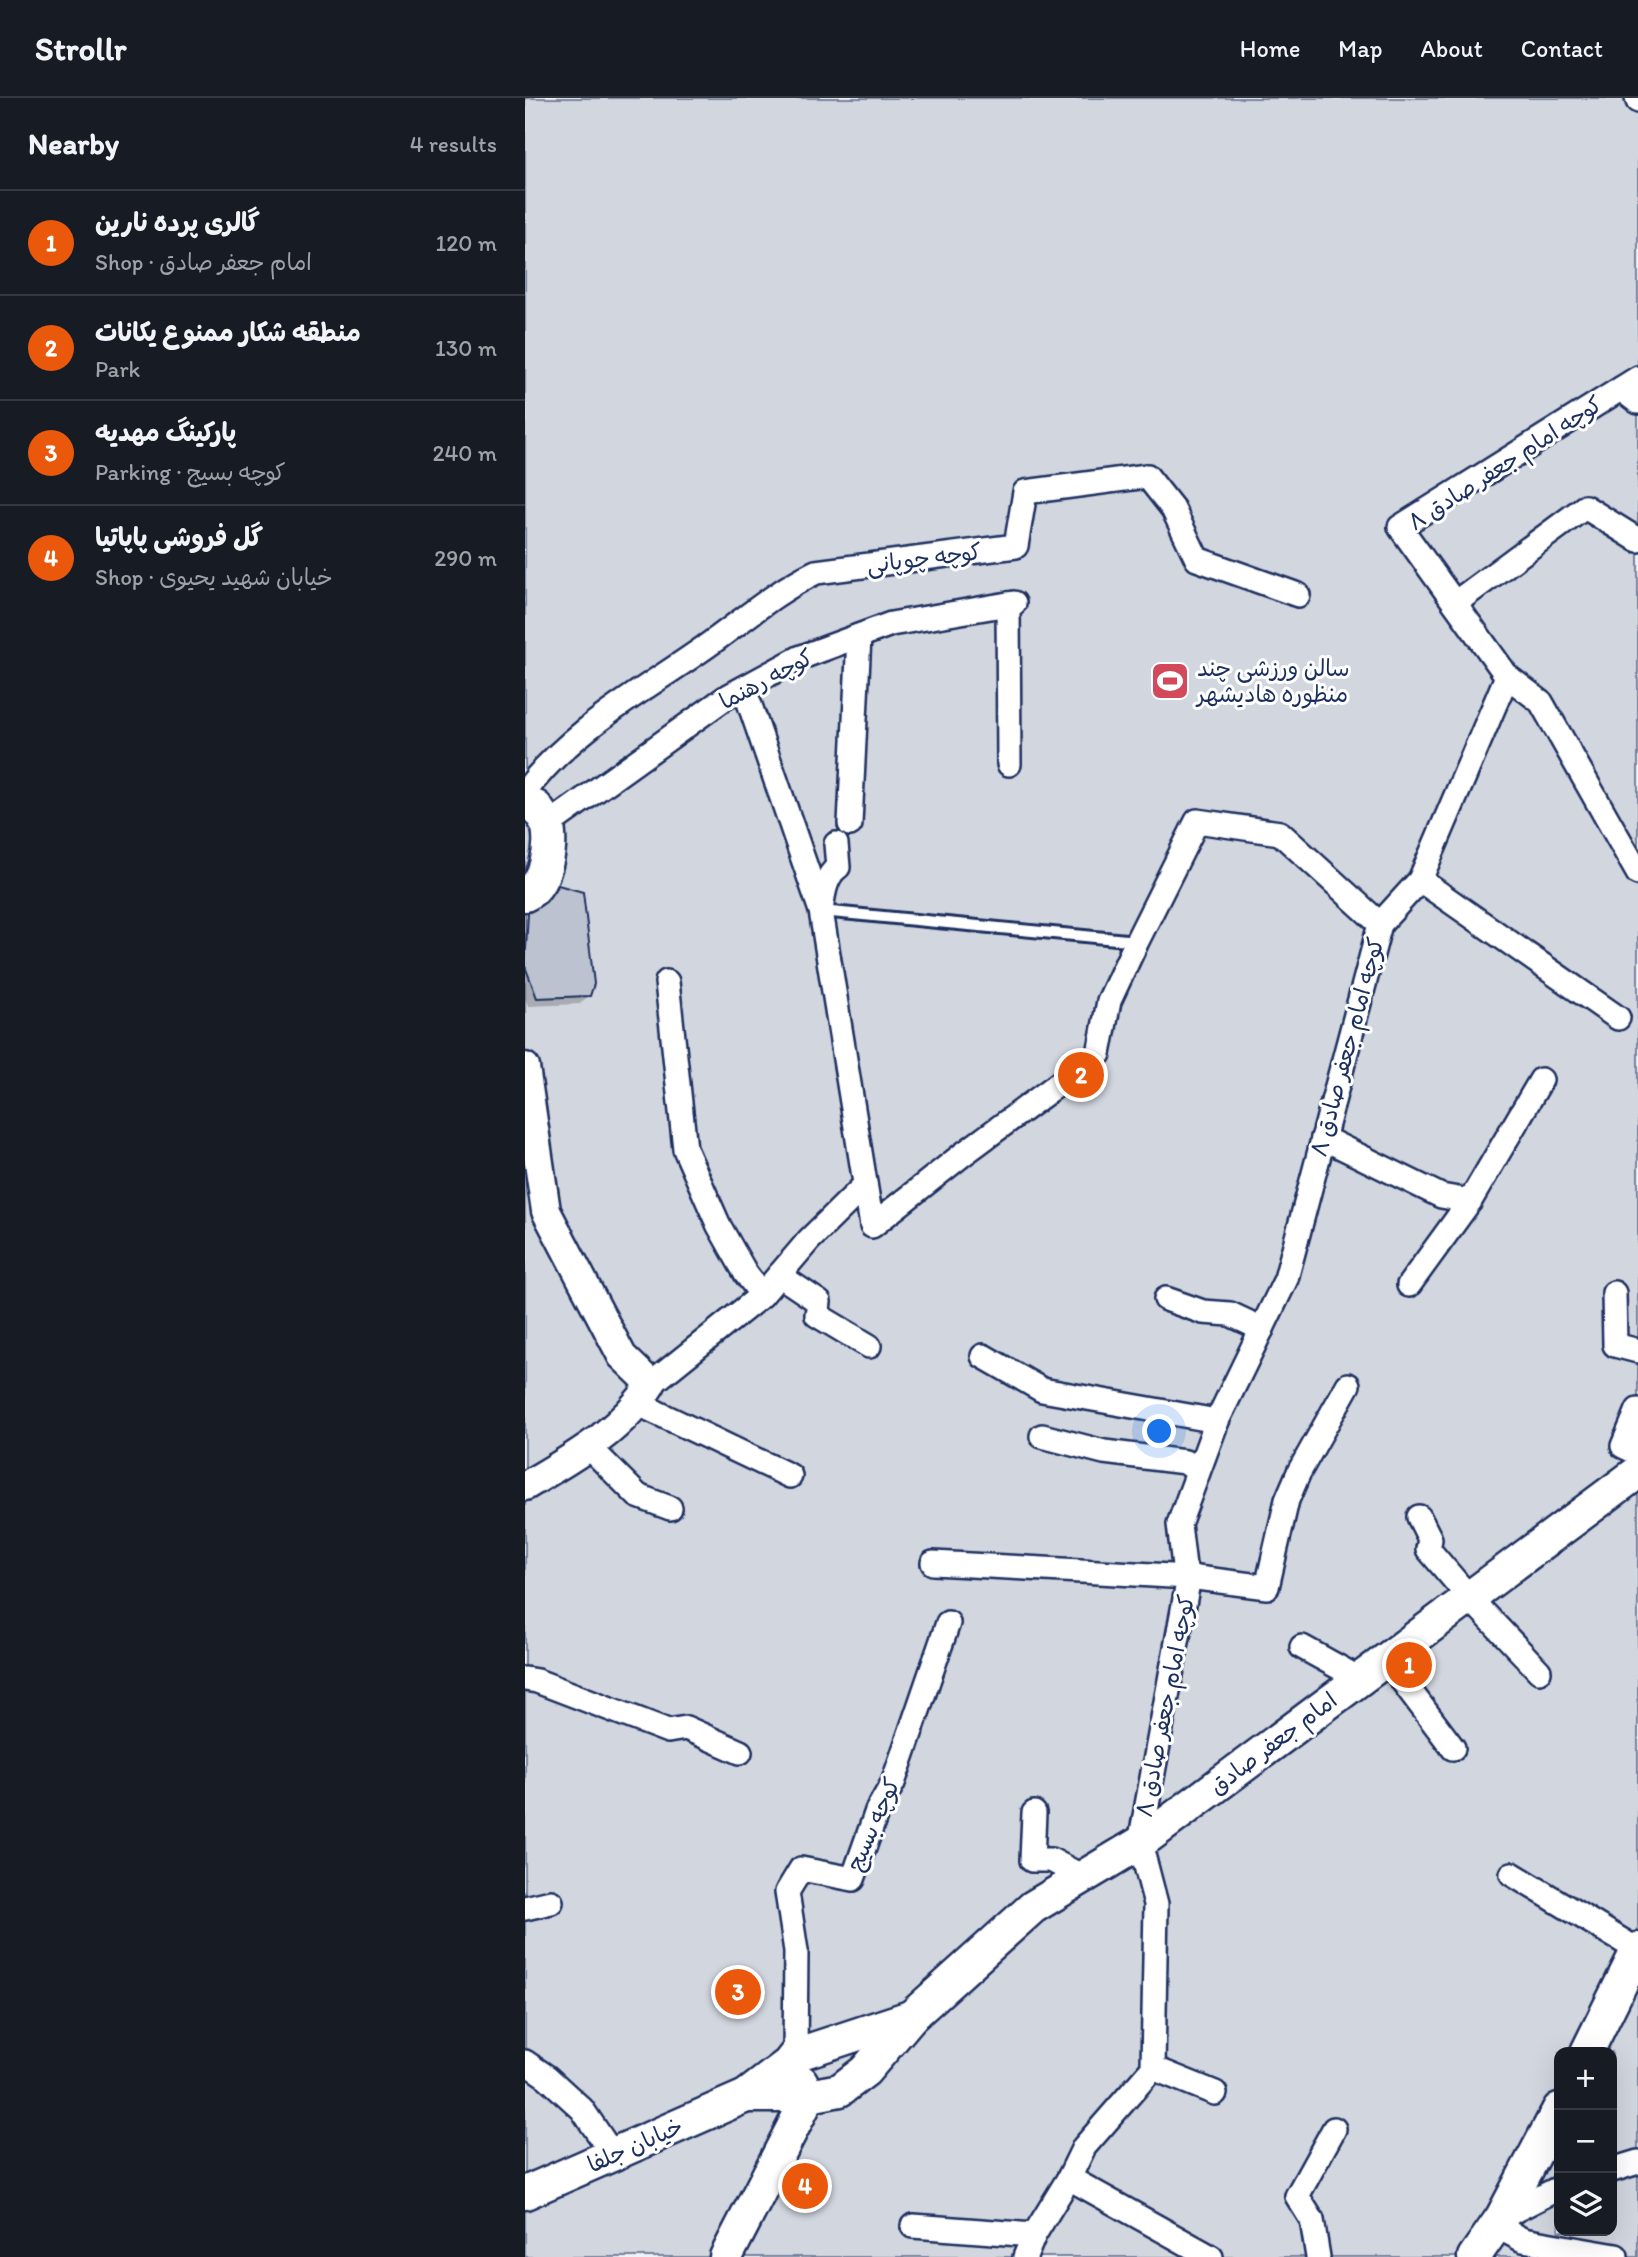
<!DOCTYPE html>
<html lang="en">
<head>
<meta charset="utf-8">
<style>
  body { margin:0; font-family:Itim,"Playpen Sans Arabic",sans-serif; background:#242831; color:#f1f3f6 }
  .controls { position:absolute; right:21px; bottom:21px; display:grid; overflow:hidden; border-radius:14px; box-shadow:0 7px 28px #0002 }
  .controls button { width:63px; height:63px; display:grid; place-items:center; padding:0; border:0; border-bottom:2px solid #363941; background:#171b24; color:#f1f3f6; font:35px sans-serif }
  .you { position:absolute; left:635px; top:1334px; width:24px; height:24px; margin:-18px; border:5px solid #fff; border-radius:50%; background:#1a73e8; box-shadow:0 0 0 10px #1a73e833 }
  .badge { display:grid; place-items:center; width:46px; height:46px; border-radius:50%; background:#ea580c; color:#fff; font-size:23px; font-weight:700 }
  .pin { position:absolute; translate:-50% -50%; border:4px solid #fff; box-shadow:0 2px 7px #0006 }
  .list { margin:0; padding:0; list-style:none }
  h2 { display:flex; justify-content:space-between; align-items:center; height:91px; margin:0; padding:0 28px; font-size:30px }
  h2 small { font-size:23px; font-weight:400; color:#9ea1a6 }
  .list li { display:grid; grid-template-columns:46px 1fr auto; gap:21px; align-items:center; box-sizing:border-box; height:105px; padding:0 28px; border-top:2px solid #363941 }
  .list b { display:block; font-size:26px; white-space:nowrap }
  .list p { margin:0; font-size:23px; white-space:nowrap; color:#9ea1a6 }
  .list em { font-size:23px; font-style:normal; color:#9ea1a6 }
  .icon { flex:none; width:38px; height:38px; fill:none; stroke:currentColor; stroke-width:2; stroke-linecap:round; stroke-linejoin:round }
  .map { position:relative; flex:none; width:1113px; height:2159px; overflow:hidden }
  header { display:flex; align-items:center; gap:42px; box-sizing:border-box; height:98px; padding:0 35px; background:#171b24; border-bottom:2px solid #363941 }
  header strong { font-size:33px }
  nav { display:flex; gap:38px; margin-inline-start:auto; font-size:24px }
  main { display:flex }
  aside { flex:1; background:#171b24 }
  .map>svg:first-child { display:block }
  .green { fill:#d2d6df; stroke:#76829e; stroke-width:2; fill-rule:evenodd }
  .shadow { fill:#0003 }
  .building { fill:#bcc2d0; stroke:#1b2f5e; stroke-width:2 }
  .lines { fill:none; stroke-linecap:round; stroke-linejoin:round }
  .service-casing { stroke:#1b2f5e; stroke-width:16 }
  .minor-casing { stroke:#1b2f5e; stroke-width:28 }
  .tertiary-casing { stroke:#1b2f5e; stroke-width:33 }
  .secondary-casing { stroke:#1b2f5e; stroke-width:37 }
  .service { stroke:#fff; stroke-width:10 }
  .minor { stroke:#fff; stroke-width:23 }
  .tertiary { stroke:#fff; stroke-width:28 }
  .secondary { stroke:#fff; stroke-width:32 }
  .labels { text-anchor:middle; stroke-width:6; stroke-linejoin:round; paint-order:stroke }
  .street-label { font-size:23px; fill:#1b2f5e; stroke:#fff }
  .poi-label { font-size:23px; fill:#1b2f5e; stroke:#fff; text-anchor:start }
</style>
</head>
<body>
<header>
<strong>Strollr</strong>
<nav><a>Home</a><a>Map</a><a>About</a><a>Contact</a></nav>
</header>
<main>
<aside>
<h2>Nearby<small>4 results</small></h2>
<ul class="list">
<li><span class="badge">1</span><div><b>گالری پرده نارین</b><p>Shop · امام جعفر صادق</p></div><em>120 m</em></li>
<li><span class="badge">2</span><div><b>منطقه شکار ممنوع یکانات</b><p>Park</p></div><em>130 m</em></li>
<li><span class="badge">3</span><div><b>پارکینگ مهدیه</b><p>Parking · کوچه بسیج</p></div><em>240 m</em></li>
<li><span class="badge">4</span><div><b>گل فروشی پاپاتیا</b><p>Shop · خیابان شهید یحیوی</p></div><em>290 m</em></li>
</ul>
</aside>
<div class="map">
<svg width="1113" height="2159" viewBox="0 0 1113 2159">
  <rect width="100%" height="100%" fill="#f1f2f5"/>
  <filter id="ink" filterUnits="userSpaceOnUse"><feTurbulence type="fractalNoise" baseFrequency=".0143" numOctaves="2"/><feDisplacementMap in="SourceGraphic" scale="14" xChannelSelector="R" yChannelSelector="G"/><feConvolveMatrix kernelMatrix="1 2 1 2 8 2 1 2 1" color-interpolation-filters="sRGB"/></filter>
  <g filter="url(#ink)">
    <path class="green" d="M0,0H1113V2159H0ZM1034,1954H1087V2133H1034Z"/>
    <polygon class="shadow" points="33,789 64,897 55,906 3,908 0,900 0,820 17,809"/>
    <polygon class="building" points="33,787 58,794 69,886 65,898 12,900 0,868 3,815 21,804"/>
    <g class="lines">
      <defs>
        <polyline id="service" points="296,813 612,843"/>
        <g id="minor">
          <polyline points="1112,0 1113,3"/>
          <polyline points="1096,291 1113,304"/>
          <polyline points="930,505 1060,409 1113,442"/>
          <polyline points="483,506 484,666"/>
          <polyline points="982,578 1016,604 1113,775"/>
          <polyline points="219,590 295,810"/>
          <path d="M0,694C43,634 116,594 176,552C214,526 249,494 291,474L491,448L500,394L622,378L648,411L672,461L773,497"/>
          <polyline points="325,726 334,538"/>
          <polyline points="23,727 200,600 274,560 366,526 489,505"/>
          <path d="M311,746L313,769C300,778 298,798 296,813L347,1128L437,1057L574,956L584,903L612,843L672,723L755,735L855,826"/>
          <polyline points="895,782 1093,920"/>
          <polyline points="142,884 160,1051 194,1128 221,1176 237,1197"/>
          <polyline points="798,1040 916,1098 945,1103"/>
          <polyline points="254,1177 294,1204 292,1217 344,1248"/>
          <polyline points="884,1187 945,1103 1016,982"/>
          <polyline points="1089,1195 1090,1247 1113,1253"/>
          <polyline points="641,1201 678,1214 705,1216 737,1231"/>
          <polyline points="458,1258 517,1292 692,1323"/>
          <polyline points="126,1286 237,1197 284,1142 340,1087"/>
          <polyline points="114,1306 265,1378"/>
          <polyline points="1113,1312 1098,1348 1113,1355"/>
          <polyline points="517,1338 579,1354 660,1364 673,1373"/>
          <polyline points="65,1350 113,1398 145,1410"/>
          <polyline points="894,1419 905,1441 903,1451 944,1499 1014,1573"/>
          <polyline points="408,1465 664,1479 742,1489 762,1402 774,1374 823,1287"/>
          <polyline points="777,1549 835,1581"/>
          <polyline points="861,1561 928,1650"/>
          <polyline points="0,1581 12,1583 143,1633 161,1630 215,1654"/>
          <polyline points="509,1715 507,1762 526,1762 558,1779"/>
          <polyline points="987,1776 1101,1845 1113,1858"/>
          <polyline points="0,1810 26,1804"/>
          <polyline points="270,1957 271,1853 262,1794 276,1771 328,1781 352,1713 368,1685 423,1525"/>
          <polyline points="0,1964 22,1979 57,2011 88,2057"/>
          <polyline points="628,1970 690,1995"/>
          <polyline points="1087,2072 1113,2064"/>
          <polyline points="544,2080 686,2159"/>
          <polyline points="977,2119 1034,2090"/>
          <polyline points="388,2128 509,2137"/>
          <polyline points="971,2128 998,2142 1091,2158"/>
          <polyline points="500,2159 509,2137 544,2080 559,2049 628,1970 631,1806 615,1745 664,1479 659,1468 654,1426 692,1323 761,1181 855,826 895,782 982,578 875,429 1113,280"/>
          <polyline points="793,2159 787,2122 772,2098 809,2031"/>
        </g>
        <path id="tertiary" d="M0,969L21,1113L97,1258L126,1286C96,1334 47,1360 0,1388"/>
        <g id="secondary">
          <path d="M0,706L11,709C15,715 21,722 23,729C27,750 21,787 0,797"/>
          <polyline points="1062,1954 1113,1851"/>
          <polyline points="221,1998 284,1998 315,1992 340,1973 386,1919 508,1809 615,1745 1113,1374"/>
          <polyline points="0,2095 221,1998 263,1966 270,1957 385,1919"/>
          <polyline points="201,2159 284,1998 276,1983"/>
          <polyline points="949,2159 977,2119 1034,2011"/>
        </g>
      </defs>
      <use href="#service" class="service-casing"/>
      <use href="#minor" class="minor-casing"/>
      <use href="#tertiary" class="tertiary-casing"/>
      <use href="#secondary" class="secondary-casing"/>
      <use href="#service" class="service"/>
      <use href="#minor" class="minor"/>
      <use href="#tertiary" class="tertiary"/>
      <use href="#secondary" class="secondary"/>
    </g>
  </g>
  <defs>
    <symbol id="stadium-square" viewBox="-11 -11 22 22"><rect x="-9" y="-9" width="18" height="18" rx="4" fill="#d1495b" stroke="#fff"/><path d="M0-5a6.5 5 0 1 0 0 10a6.5 5 0 1 0 0-10ZM-3.5-1.8h7v3.6h-7Z" fill="#fff"/></symbol>
  </defs>
  <g fill-rule="evenodd">
    <use href="#stadium-square" x="623" y="561" width="44" height="44"/>
  </g>
  <g class="labels">
    <g class="street-label">
      <text transform="translate(980 365) rotate(-33)" y="8">کوچه امام جعفر صادق ۸</text>
      <text transform="translate(399 460) rotate(-7)" y="8">کوچه چوپانی</text>
      <text transform="translate(241 581) rotate(-28)" y="8">کوچه رهنما</text>
      <text transform="translate(822 949) rotate(-75)" y="8">کوچه امام جعفر صادق ۸</text>
      <text transform="translate(640 1608) rotate(-79)" y="8">کوچه امام جعفر صادق ۸</text>
      <text transform="translate(748 1645) rotate(-37)" y="8">امام جعفر صادق</text>
      <text transform="translate(348 1726) rotate(-66)" y="8">کوچه بسیج</text>
      <text transform="translate(110 2047) rotate(-24)" y="8">خیابان جلفا</text>
    </g>
    <g class="poi-label">
      <text x="672" y="578">سالن ورزشی چند<tspan x="672" dy="26">منظوره هادیشهر</tspan></text>
    </g>
  </g>
</svg>
<div class="controls">
<button>+</button>
<button>−</button>
<button><svg class="icon" aria-label="layers" viewBox="0 0 24 24"><path d="M12 4l9 5-9 5-9-5zM3 14l9 5 9-5"/></svg></button>
</div>
<div class="you"></div>
<div class="pin badge" style="left:884px;top:1567px">1</div>
<div class="pin badge" style="left:556px;top:977px">2</div>
<div class="pin badge" style="left:213px;top:1894px">3</div>
<div class="pin badge" style="left:280px;top:2088px">4</div>
</div>
</main>
</body>
</html>
